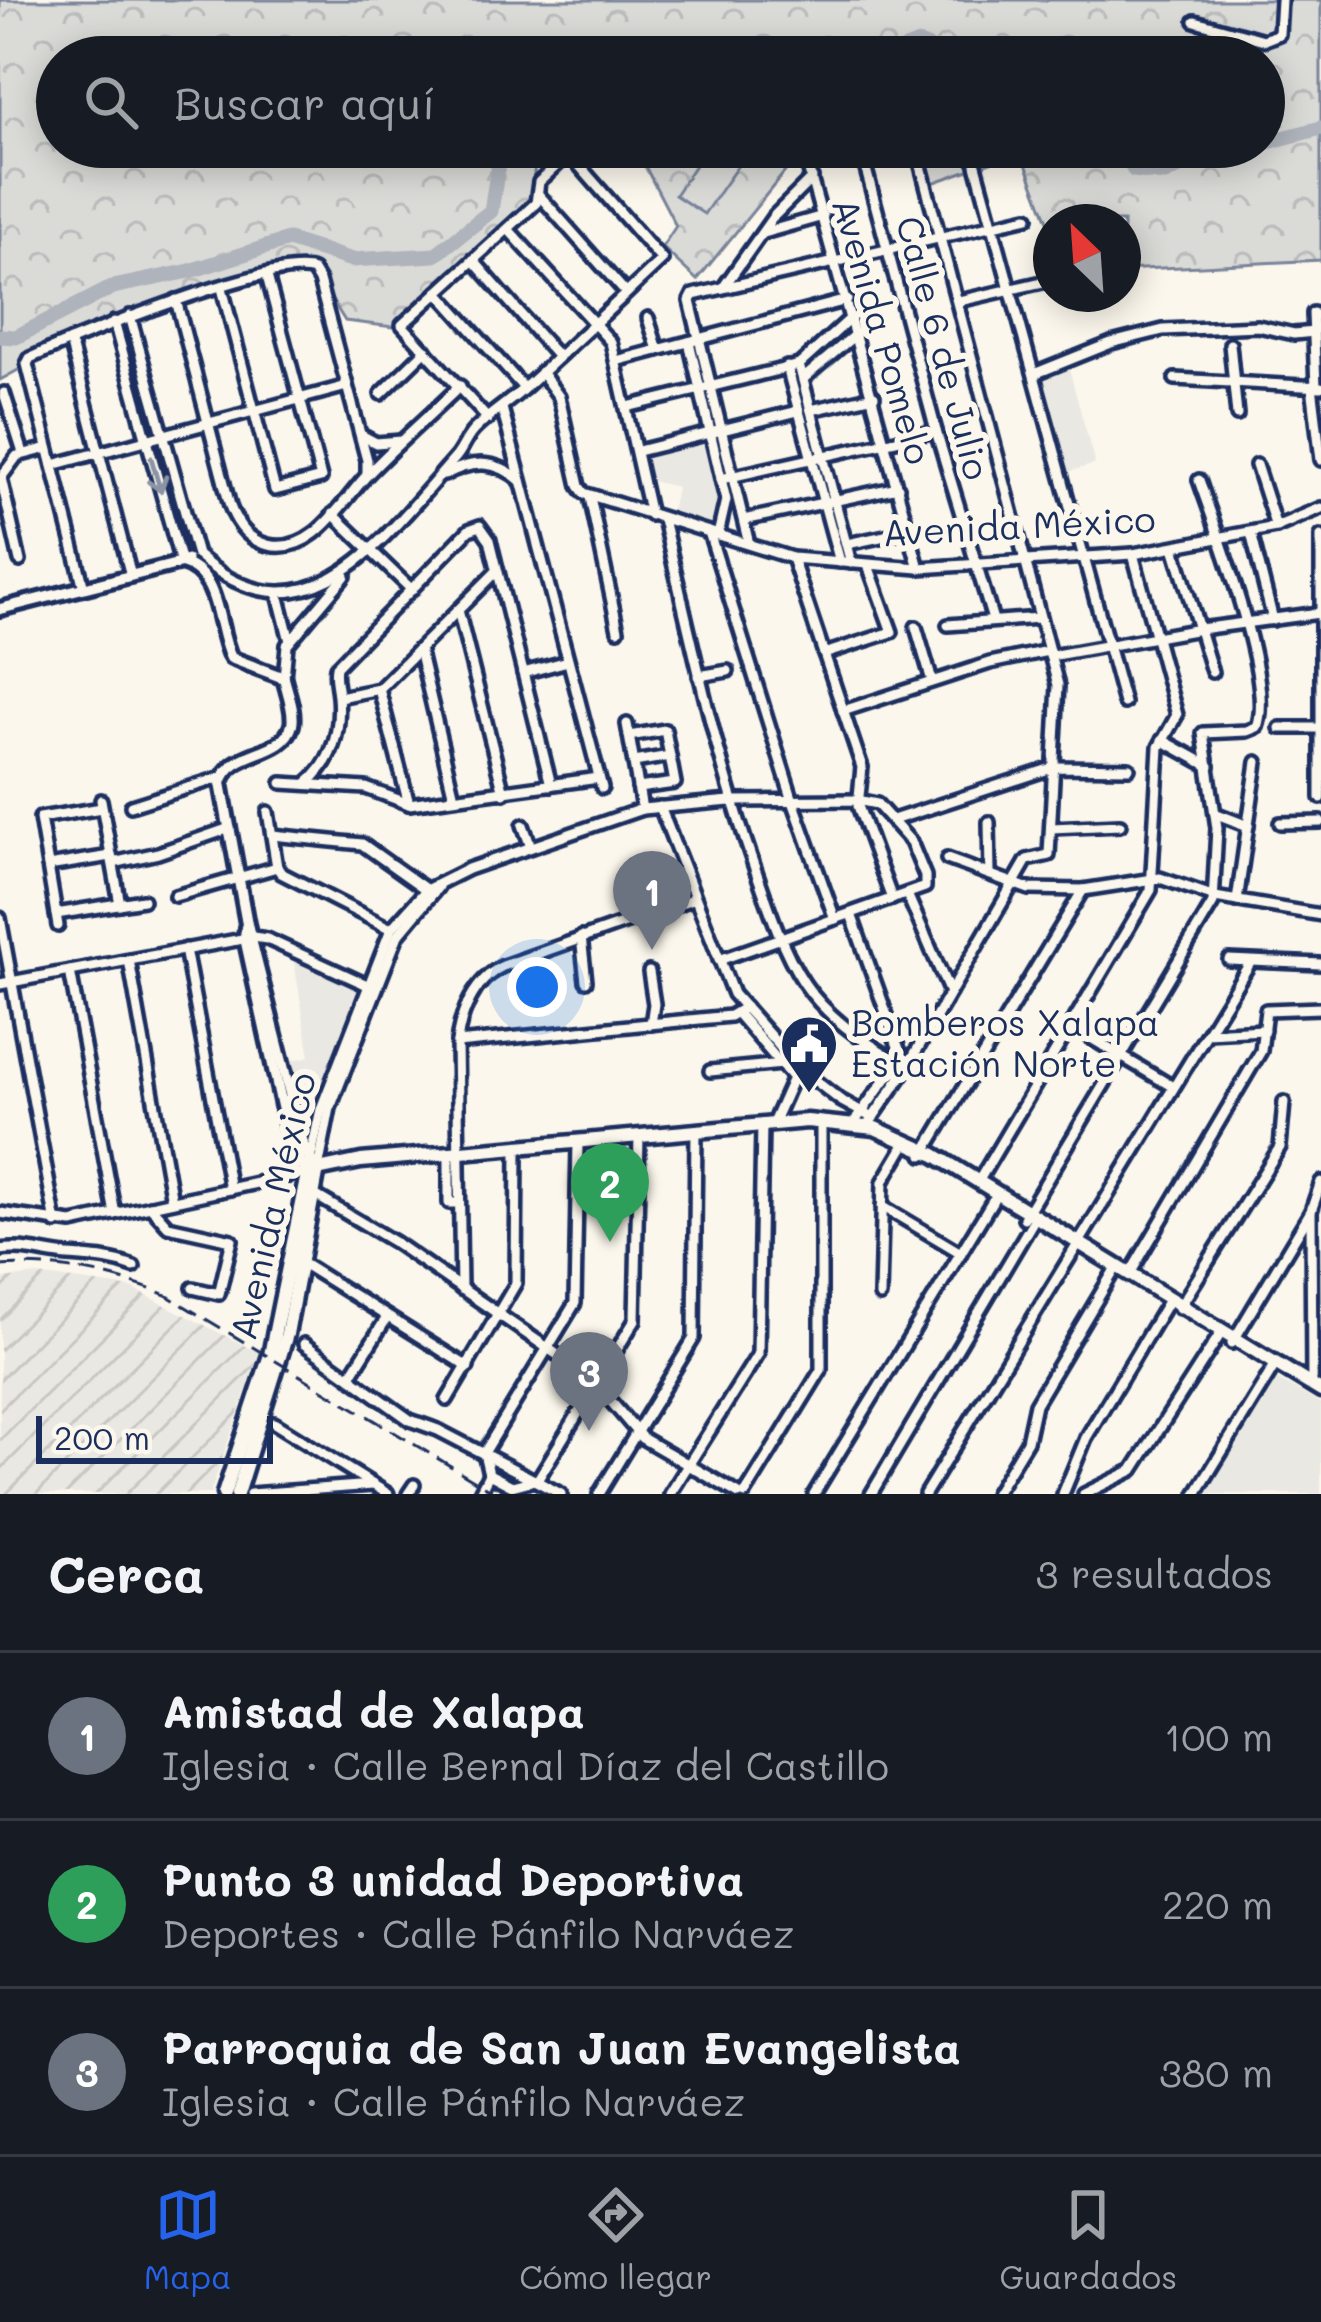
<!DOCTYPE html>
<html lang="es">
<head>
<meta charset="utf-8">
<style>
  body { margin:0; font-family:Mali,sans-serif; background:#20242c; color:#f1f3f6 }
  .compass { position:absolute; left:1033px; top:204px; width:108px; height:108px; border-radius:50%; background:#171b24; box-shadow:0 6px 30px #0003; rotate:335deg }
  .scale { position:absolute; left:36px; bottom:30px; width:237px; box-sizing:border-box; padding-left:12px; border:6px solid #1b2f5e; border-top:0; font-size:33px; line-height:42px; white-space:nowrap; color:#1b2f5e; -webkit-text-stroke:9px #fbf7ec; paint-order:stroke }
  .you { position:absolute; left:537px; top:987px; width:42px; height:42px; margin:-30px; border:9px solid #fff; border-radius:50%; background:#1a73e8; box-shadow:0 0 0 18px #1a73e833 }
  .badge { display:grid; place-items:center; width:78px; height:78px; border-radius:50%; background:#2563eb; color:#fff; font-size:39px; font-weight:700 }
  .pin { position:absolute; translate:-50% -99px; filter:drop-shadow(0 3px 6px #0008) }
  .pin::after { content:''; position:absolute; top:63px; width:42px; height:36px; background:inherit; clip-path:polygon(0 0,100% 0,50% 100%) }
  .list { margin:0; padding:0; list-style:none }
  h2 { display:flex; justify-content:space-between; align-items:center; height:156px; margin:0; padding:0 48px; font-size:51px }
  h2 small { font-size:39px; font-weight:400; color:#9ea1a6 }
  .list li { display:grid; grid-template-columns:78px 1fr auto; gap:36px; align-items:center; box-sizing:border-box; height:168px; padding:0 48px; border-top:3px solid #363941 }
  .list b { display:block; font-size:45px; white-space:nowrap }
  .list p { margin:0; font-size:39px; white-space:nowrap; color:#9ea1a6 }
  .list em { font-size:39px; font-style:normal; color:#9ea1a6 }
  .icon { flex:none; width:66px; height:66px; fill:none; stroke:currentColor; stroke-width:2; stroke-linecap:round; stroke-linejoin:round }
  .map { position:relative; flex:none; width:1321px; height:1494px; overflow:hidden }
  .search { position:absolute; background:#171b24; box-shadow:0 6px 30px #0003; left:36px; right:36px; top:36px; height:132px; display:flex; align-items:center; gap:30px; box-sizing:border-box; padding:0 42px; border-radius:66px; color:#9ea1a6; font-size:45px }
  .sheet { height:660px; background:#171b24 }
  nav { display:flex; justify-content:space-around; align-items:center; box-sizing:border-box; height:168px; border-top:3px solid #363941; background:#171b24; font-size:33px; color:#9ea1a6 }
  nav a { display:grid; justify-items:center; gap:6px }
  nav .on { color:#2563eb }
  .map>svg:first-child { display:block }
  .built { fill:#eae8e2 }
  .industrial { fill:url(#industrial-furrows) }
  .forest { fill:url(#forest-crowns); stroke:#7a849a; stroke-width:3 }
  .pitch { fill:#dadad7; stroke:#7a849a; stroke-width:3 }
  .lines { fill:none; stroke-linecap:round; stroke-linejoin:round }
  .river { stroke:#afb3bb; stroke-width:15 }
  .minor-casing { stroke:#1b2f5e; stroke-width:18 }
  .tertiary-casing { stroke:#1b2f5e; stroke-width:20 }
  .secondary-casing { stroke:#1b2f5e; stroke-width:21 }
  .minor { stroke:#fbf7ec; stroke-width:9 }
  .tertiary { stroke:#fbf7ec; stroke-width:10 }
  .secondary { stroke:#fbf7ec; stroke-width:12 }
  .rail { stroke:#1b2f5e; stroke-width:3; stroke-dasharray:18 9; stroke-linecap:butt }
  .oneway { stroke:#8b93a5 }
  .labels { text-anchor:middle; stroke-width:12; stroke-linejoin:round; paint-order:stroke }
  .street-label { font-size:36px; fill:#1b2f5e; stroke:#fbf7ec }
  .poi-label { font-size:36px; fill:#1b2f5e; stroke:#fbf7ec; text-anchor:start }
</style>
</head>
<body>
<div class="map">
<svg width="1321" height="1494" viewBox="0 0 1321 1494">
  <defs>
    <pattern id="industrial-furrows" width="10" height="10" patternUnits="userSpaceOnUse" patternTransform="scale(3)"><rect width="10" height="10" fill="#eae8e2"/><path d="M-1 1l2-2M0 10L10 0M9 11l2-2" fill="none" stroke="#c8c7c4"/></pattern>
    <pattern id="forest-crowns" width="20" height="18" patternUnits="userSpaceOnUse" patternTransform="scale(3)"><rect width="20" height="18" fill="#dadad7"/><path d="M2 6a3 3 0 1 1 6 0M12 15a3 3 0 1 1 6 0" fill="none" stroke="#babbbb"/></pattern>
  </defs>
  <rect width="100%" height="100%" fill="#fbf7ec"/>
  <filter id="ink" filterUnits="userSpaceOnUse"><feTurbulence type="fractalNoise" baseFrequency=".00833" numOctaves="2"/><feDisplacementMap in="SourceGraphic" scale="24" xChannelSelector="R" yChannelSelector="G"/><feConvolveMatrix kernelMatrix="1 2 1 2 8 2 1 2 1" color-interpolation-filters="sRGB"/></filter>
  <g filter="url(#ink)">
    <g class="built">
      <polygon points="1068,365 1095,464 1065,473 1039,377"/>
      <polygon points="706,440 719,497 712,530 669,518 677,487 647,480 643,455"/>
      <polygon points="294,962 364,992 318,1104 297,1108 286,1062 310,1056"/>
      <polygon points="1273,1377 1321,1404 1321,1494 1207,1494"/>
    </g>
    <polygon class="industrial" points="38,1275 132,1288 259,1353 210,1494 0,1494 0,1279"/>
    <g class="forest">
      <polygon points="0,0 1321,0 1321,260 1123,270 1123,222 1051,222 1051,229 1021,151 927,185 915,147 1264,147 1264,57 57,57 57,147 536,147 532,201 393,327 345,321 311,267 104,323 0,380"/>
      <polygon points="635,147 797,147 788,168 697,280 662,247 676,226"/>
    </g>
    <polygon class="pitch" points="707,147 724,147 741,161 704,214 675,195"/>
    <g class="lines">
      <g class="river">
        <polyline points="884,57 919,44 951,57"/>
        <polyline points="1264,143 1321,128"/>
        <polyline points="1121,147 1134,170 1165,174 1221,147"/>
        <polyline points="0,336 16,337 113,287 190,271 288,240 352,260 435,255 491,211 499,160 493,147"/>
      </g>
      <defs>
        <g id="minor">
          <polyline points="1195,21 1264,40 1279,34 1281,0"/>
          <polyline points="860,147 936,431 993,620"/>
          <polyline points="803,149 919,568"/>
          <polyline points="976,165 1124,703"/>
          <polyline points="538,194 626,293"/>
          <polyline points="508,229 611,342 650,515"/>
          <polyline points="763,233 823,216"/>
          <polyline points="473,260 558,357"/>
          <polyline points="725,285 773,217 812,178"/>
          <polyline points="222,288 275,490 321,478 267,276"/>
          <polyline points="438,292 524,388"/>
          <path d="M176,300L230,506C237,525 248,540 268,545C314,556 343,499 370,472C399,442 430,415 460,386"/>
          <polyline points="959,301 1047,281"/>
          <polyline points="1313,313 1316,387"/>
          <path d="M130,316L197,555C306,652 386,536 456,457C464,447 467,435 477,427C490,414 506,404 520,392C568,349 615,304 662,260L563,147"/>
          <polyline points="648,318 658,350"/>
          <polyline points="114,322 181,563 187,560"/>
          <polyline points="70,341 131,576"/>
          <polyline points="689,342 726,500 718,535"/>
          <polyline points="1230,344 1237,415"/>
          <polyline points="616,361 847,300"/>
          <polyline points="799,365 851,563"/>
          <polyline points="787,367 840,562"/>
          <polyline points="541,372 559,397 579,486 584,493 792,558 919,568 1133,554 1276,527 1321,508"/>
          <polyline points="1034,374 1111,343 1163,330 1258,326 1294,334 1314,332"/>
          <polyline points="803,379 857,333"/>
          <polyline points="1175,379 1321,387"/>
          <polyline points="1312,386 1321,460"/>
          <polyline points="4,393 23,453"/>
          <polyline points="381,394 426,350"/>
          <polyline points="627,407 799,365 852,317"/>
          <polyline points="502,408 602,788"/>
          <polyline points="811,410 874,396"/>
          <polyline points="488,419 402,325 536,203 539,182 569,154"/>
          <polyline points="361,435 376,443 401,441"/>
          <polyline points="638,451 798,411"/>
          <polyline points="53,465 347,386"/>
          <polyline points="1256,465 1276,527"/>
          <path d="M444,475C472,460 496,459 521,481"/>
          <polyline points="1,478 20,561"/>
          <polyline points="0,479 17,456 48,448"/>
          <polyline points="721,479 936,431"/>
          <polyline points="590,497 618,630"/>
          <polyline points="333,514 412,590"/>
          <path d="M663,519C692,642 717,766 761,885C774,922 787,962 812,994C838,1026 871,1046 906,1067"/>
          <polyline points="744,520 898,487"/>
          <polyline points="709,532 793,801 835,919"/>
          <polyline points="1251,533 1273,620"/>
          <polyline points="1321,536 1321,798"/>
          <polyline points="749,544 690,301 693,295 1028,217"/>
          <polyline points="847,544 909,531"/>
          <polyline points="1174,547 1212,672"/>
          <polyline points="792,558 862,767 858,806 892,899"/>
          <path d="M84,588L27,364L30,358C75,338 275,256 313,271L319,281L367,460V475"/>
          <polyline points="278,594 290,641"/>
          <polyline points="458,610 504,793"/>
          <polyline points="948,625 1039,618"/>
          <polyline points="916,627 932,681"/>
          <polyline points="419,649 454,797"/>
          <polyline points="824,654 892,632 868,565"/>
          <polyline points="1050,656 1200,629 1319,613"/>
          <polyline points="523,673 568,661"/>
          <polyline points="699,676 728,671"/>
          <polyline points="284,678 287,645 345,576"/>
          <polyline points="379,689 409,804"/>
          <polyline points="339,697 379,689 497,571"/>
          <polyline points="843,711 990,663 1048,651"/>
          <polyline points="627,724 642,809"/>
          <polyline points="1280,728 1320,728"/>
          <polyline points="629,736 665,730 675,783 638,788"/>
          <polyline points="1162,740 1209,766"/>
          <polyline points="634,762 670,756"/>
          <polyline points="282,783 366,788 409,804 599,778"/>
          <path d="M306,784C333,762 341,731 338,696C337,684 334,678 336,667L469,530L480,526L490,540L551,785"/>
          <polyline points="101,800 120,904"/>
          <polyline points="131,806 222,777"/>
          <polyline points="660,807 733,994 799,1068 840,1100 873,1118"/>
          <polyline points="268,812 277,867"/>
          <polyline points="1217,814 1248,826"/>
          <polyline points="893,820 1055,767 1129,768"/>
          <polyline points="989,822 990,874"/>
          <polyline points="1280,823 1321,822"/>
          <polyline points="523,825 531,847"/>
          <polyline points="1051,828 1120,825"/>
          <polyline points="272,835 362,844 431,893"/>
          <polyline points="947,859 1029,889 1083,890 1160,878 1215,897 1321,915"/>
          <polyline points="113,863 158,853 230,828"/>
          <polyline points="48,866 111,856"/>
          <polyline points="277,867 281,873 391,929"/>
          <polyline points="907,894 950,993"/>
          <polyline points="175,896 277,867"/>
          <polyline points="1237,901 1257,762"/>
          <polyline points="56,914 143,900"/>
          <polyline points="851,914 900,1052 898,1062 853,1124"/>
          <polyline points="0,918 56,1223"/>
          <polyline points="58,926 40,818 102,808"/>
          <polyline points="581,937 586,981"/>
          <polyline points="185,949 230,1189"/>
          <polyline points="129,960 172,1201"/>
          <polyline points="1229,960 1321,964"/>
          <polyline points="70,971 115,1214"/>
          <polyline points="649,972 654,1004 651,1024"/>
          <polyline points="0,984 253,937 267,939 376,989"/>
          <polyline points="738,1014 793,1078"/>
          <polyline points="1069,1025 1173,1087"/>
          <polyline points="1207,1033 1264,1030"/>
          <polyline points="457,1043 730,1016 745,1007"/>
          <polyline points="710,1071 782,1064"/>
          <polyline points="773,1123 793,1078"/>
          <polyline points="867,1126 903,1074 1027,860 1049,855 1058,685 916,147"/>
          <polyline points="578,1142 575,1303 484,1453 489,1474 512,1486 538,1479 635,1320 639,1136"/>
          <polyline points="449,1154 449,1203 459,1203"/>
          <polyline points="923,1155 1083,890"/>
          <polyline points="310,1160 321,1109 391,929 426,890 468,869 642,809 730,801 857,800 877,804 911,842 925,876 925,887 719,960"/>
          <polyline points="318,1169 330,1108 398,935 438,887"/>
          <polyline points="978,1182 1151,890 1159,747 1177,715 1133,554"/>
          <polyline points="310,1192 394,1242 591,1378 642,1438 739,1494"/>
          <polyline points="150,1206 168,1226 232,1240 219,1294 193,1288"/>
          <polyline points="882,1206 961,1253"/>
          <polyline points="1311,1211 1312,1386"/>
          <polyline points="0,1213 72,1223 308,1172"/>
          <path d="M1024,1218L1213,903L1217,828L1203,733L1247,731L1257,727C1275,682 1216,530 1199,480"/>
          <path d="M0,1250C24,1246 44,1254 68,1256C92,1258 111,1258 134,1267"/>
          <polyline points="297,1260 468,1367"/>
          <polyline points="1131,1272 1261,1051 1266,1010 1321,1008"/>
          <path d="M461,1289L457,1043C460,1014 474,980 503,966L695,898"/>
          <polyline points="880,1296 883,1182 906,1143"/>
          <polyline points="1179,1308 1280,1147 1284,1102"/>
          <polyline points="1232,1343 1311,1211 1321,1182"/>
          <polyline points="304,1344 410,1420 438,1430 561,1494"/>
          <polyline points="351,1375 386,1319"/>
          <polyline points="447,1400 516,1283 517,1146"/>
          <polyline points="274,1423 388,1494"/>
          <polyline points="250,1494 373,1485"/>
          <polyline points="408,1494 414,1485"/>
          <polyline points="479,1494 489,1474"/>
          <polyline points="599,1494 694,1338 696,1130"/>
          <polyline points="670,1494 758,1354 762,1124"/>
          <polyline points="745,1494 821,1370 821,1122"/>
          <polyline points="814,1494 993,1200"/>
          <polyline points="871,1494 1032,1223"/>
          <polyline points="925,1494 1250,963"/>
          <polyline points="995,1494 1027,1441 1035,1404 1114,1271"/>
          <polyline points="1063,1494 1086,1438 1167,1303"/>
          <polyline points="1084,1494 1133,1470 1219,1336"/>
          <polyline points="1196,1494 1275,1365"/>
        </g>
        <g id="tertiary">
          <path d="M0,609L181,563C221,573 216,627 231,658L284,678C287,691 295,711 292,725C283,758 230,748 221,783L247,924L305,1152L314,1165"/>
          <polyline points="246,927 245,938 293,1156 308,1172"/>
        </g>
        <g id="secondary">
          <polyline points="308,1172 361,1161 807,1121 875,1128 935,1155 1321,1391"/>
          <polyline points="224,1494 270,1355 310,1160"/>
          <polyline points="237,1494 287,1334 318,1169"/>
        </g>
      </defs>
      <use href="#minor" class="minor-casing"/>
      <use href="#tertiary" class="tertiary-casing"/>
      <use href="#secondary" class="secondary-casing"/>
      <use href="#minor" class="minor"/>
      <use href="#tertiary" class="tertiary"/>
      <use href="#secondary" class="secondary"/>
      <path class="rail" d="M0,1266C59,1262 112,1274 166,1295L497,1494"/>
    </g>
    <defs><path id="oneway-shaft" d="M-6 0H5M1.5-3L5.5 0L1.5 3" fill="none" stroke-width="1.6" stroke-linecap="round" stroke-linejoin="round" transform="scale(3)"/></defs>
    <use class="oneway" href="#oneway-shaft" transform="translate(156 475) rotate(74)"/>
  </g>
  <defs>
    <symbol id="civic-pin" viewBox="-11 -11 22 30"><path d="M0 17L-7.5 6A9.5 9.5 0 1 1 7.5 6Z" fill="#1b2f5e" stroke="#fbf7ec"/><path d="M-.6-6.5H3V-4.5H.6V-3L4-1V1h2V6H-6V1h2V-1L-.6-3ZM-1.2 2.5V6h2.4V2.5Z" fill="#fff"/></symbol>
  </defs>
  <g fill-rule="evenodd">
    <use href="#civic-pin" x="776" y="1011" width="66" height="90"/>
  </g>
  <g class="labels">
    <g class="street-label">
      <text transform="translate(882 331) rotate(74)" y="13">Avenida Pomelo</text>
      <text transform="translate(943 348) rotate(75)" y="13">Calle 6 de Julio</text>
      <text transform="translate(1019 526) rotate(-3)" y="13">Avenida México</text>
      <text transform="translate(273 1206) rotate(-77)" y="13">Avenida México</text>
    </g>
    <g class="poi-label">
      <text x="851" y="1036">Bomberos Xalapa<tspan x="851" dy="41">Estación Norte</tspan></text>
    </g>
  </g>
</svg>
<svg class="compass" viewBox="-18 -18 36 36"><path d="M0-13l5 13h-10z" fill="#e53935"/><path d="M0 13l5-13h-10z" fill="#9ea1a6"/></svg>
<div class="scale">200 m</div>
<div class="you"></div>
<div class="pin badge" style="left:652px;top:950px;background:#6b7280">1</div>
<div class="pin badge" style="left:610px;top:1242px;background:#2e9e5b">2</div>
<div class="pin badge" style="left:589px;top:1431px;background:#6b7280">3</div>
<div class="search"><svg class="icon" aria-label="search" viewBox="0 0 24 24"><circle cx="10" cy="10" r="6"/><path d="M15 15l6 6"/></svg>Buscar aquí</div>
</div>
<section class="sheet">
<h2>Cerca<small>3 resultados</small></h2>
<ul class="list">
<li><span class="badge" style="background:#6b7280">1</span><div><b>Amistad de Xalapa</b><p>Iglesia · Calle Bernal Díaz del Castillo</p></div><em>100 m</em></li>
<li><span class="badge" style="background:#2e9e5b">2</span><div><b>Punto 3 unidad Deportiva</b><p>Deportes · Calle Pánfilo Narváez</p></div><em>220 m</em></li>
<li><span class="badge" style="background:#6b7280">3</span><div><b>Parroquia de San Juan Evangelista</b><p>Iglesia · Calle Pánfilo Narváez</p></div><em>380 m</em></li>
</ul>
</section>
<nav>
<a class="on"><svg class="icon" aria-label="map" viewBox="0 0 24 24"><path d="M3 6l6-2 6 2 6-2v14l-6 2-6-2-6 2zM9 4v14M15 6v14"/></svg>Mapa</a>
<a><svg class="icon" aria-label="directions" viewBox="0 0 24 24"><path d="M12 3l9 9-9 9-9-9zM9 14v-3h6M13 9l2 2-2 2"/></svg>Cómo llegar</a>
<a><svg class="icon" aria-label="saved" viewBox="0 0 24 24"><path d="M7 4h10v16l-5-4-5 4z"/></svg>Guardados</a>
</nav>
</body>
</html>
